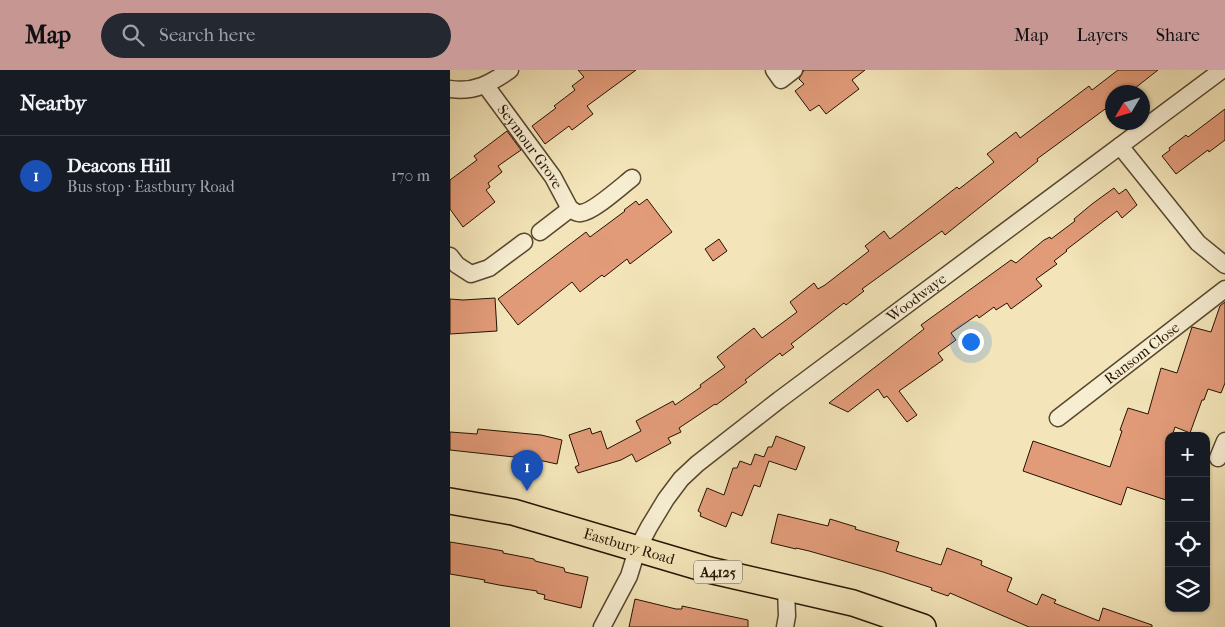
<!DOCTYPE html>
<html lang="en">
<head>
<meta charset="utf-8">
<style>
  body { margin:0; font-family:"IM FELL French Canon",serif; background:#242831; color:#f1f3f6 }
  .controls { position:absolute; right:15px; bottom:15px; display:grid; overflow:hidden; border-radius:10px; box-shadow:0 1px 4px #0004 }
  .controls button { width:45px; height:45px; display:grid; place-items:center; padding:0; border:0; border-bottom:1px solid #363941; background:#171b24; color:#f1f3f6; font:25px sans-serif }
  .compass { position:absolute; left:655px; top:15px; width:45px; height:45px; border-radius:50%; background:#171b24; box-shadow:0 1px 4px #0004; rotate:232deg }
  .you { position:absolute; left:520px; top:271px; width:18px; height:18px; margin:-12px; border:4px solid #fff; border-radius:50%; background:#1a73e8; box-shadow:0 0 0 8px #1a73e833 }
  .badge { display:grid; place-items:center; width:32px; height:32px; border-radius:50%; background:#c59692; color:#fff; font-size:16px; font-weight:700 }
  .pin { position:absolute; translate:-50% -41px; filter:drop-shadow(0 1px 2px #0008) }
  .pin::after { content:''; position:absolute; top:26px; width:18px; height:15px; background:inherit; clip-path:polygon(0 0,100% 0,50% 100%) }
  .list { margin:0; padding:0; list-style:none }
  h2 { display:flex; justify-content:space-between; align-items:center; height:65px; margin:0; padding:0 20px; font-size:21px }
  h2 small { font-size:16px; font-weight:400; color:#9ea1a6 }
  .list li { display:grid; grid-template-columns:32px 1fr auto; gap:15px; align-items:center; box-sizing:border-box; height:80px; padding:0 20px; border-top:1px solid #363941 }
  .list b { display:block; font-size:19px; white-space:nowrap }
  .list p { margin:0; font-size:16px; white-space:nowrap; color:#9ea1a6 }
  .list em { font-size:16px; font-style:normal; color:#9ea1a6 }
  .icon { flex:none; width:28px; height:28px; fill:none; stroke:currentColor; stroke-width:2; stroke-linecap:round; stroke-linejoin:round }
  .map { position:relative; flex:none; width:775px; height:557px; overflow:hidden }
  header { display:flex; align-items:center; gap:30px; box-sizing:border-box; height:70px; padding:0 25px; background:#c59692; color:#111 }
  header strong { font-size:24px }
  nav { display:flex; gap:28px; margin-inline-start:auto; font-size:18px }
  .search { width:350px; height:45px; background:#242831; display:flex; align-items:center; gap:12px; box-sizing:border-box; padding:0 18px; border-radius:28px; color:#9ea1a6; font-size:19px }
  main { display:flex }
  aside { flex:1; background:#171b24 }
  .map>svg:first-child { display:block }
  .building { fill:#e29b79; stroke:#251200 }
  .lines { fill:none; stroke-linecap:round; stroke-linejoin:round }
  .minor-casing { stroke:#58472e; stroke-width:19 }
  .primary-casing { stroke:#251200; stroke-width:28 }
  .minor { stroke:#f7eed2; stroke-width:16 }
  .primary { stroke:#f3e5b9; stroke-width:25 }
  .labels { text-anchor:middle; stroke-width:4; stroke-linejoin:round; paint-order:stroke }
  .shield { fill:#f7eed2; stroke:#64543f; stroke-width:1 }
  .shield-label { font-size:14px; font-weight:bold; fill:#251200 }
  .street-label { font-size:15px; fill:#251200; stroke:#f7eed2 }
</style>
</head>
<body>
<header>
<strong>Map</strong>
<div class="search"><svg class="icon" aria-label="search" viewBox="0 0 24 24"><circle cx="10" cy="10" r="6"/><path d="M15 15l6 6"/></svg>Search here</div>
<nav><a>Map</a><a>Layers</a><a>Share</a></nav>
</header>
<main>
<aside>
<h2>Nearby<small></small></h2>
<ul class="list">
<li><span class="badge" style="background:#1a4fb4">1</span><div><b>Deacons Hill</b><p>Bus stop · Eastbury Road</p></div><em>170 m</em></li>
</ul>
</aside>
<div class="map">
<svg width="775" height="557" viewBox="0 0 775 557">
  <rect width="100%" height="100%" fill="#f3e5b9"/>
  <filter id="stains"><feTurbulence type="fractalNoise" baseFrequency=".004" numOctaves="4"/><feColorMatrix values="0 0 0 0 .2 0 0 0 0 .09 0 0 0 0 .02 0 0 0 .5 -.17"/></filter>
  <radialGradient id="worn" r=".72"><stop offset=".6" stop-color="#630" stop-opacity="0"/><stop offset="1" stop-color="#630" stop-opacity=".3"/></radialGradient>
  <g class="building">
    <polygon points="128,0 186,0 137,36 143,44 122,60 119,56 95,74 82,56 106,38 104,36 125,20 122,16 134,7"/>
    <polygon points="354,0 415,0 402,10 409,19 376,44 369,35 360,41 345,21 354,14 349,9"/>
    <polygon points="668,0 708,0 680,22 662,22 662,34 587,89 588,91 495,165 492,161 412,219 414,221 396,235 394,233 341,274 344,277 332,286 330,283 295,310 297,312 266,335 265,334 229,358 231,362 218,368 221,373 186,392 182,384 171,390 128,403 125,397 129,395 119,365 140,358 142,364 151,361 157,379 191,361 186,351 223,331 225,335 251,317 250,315 275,297 267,287 304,258 312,268 347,242 340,232 364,213 368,219 375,215 419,181 415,176 434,161 440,169 507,117 509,119 544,92 537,84 566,62 570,68 639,16 642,20"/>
    <polygon points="775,39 775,70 759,82 758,80 726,104 712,86 720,80 719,78 736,65 738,67"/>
    <polygon points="57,61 71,80 48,96 52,102 38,113 40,117 36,120 45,132 13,157 0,139 0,110 27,90 24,86"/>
    <polygon points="664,118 669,124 676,119 687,135 672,148 667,141 616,180 617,181 604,191 607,194 586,209 592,216 561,239 557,233 546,240 544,237 529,248 527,245 501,263 506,270 488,283 493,290 449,321 467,345 457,352 437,326 434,328 428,319 398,342 379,333 474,259 471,255 561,190 566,193 594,170 600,167 601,169 625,151 624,149 642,134"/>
    <polygon points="197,129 222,162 180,194 177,189 154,207 152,205 130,222 122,212 68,255 48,229 136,162 140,167 175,141 174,140 186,131 189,135"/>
    <polygon points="269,169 277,181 263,191 255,179"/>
    <polygon points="45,228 47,261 0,264 0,229 13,230"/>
    <polygon points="775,232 775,313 771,323 758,319 754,330 752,330 740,363 725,357 722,366 719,366 719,431 677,417 671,435 573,401 583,371 660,397 672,361 670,360 678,338 698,344 711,298 727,303 742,257 761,262 770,236"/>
    <polygon points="28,359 91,365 112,370 107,394 65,385 64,387 0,380 0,362 27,364"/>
    <polygon points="326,366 355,377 346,400 319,391 310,417 304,415 292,446 282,442 276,457 250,446 251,443 248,441 257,418 274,425 283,398 287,398 290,391 301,395 305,384 314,387 318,377 322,377"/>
    <polygon points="328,444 378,456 380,449 406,457 405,459 449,472 446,481 491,495 497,478 532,491 531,495 562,508 557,521 587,535 592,524 606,530 604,533 649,551 653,538 702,555 702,557 579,557 500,523 498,526 481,520 482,518 433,502 359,481 346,478 346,479 321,473"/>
    <polygon points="0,472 37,478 53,481 53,483 84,489 85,491 114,498 115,502 138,507 131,538 94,529 95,525 87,523 87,521 49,515 34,512 35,510 0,504"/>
    <polygon points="185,529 226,539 232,539 232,536 298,550 298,557 179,557"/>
  </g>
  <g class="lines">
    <defs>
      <g id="minor">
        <polyline points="324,0 331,10 344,0"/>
        <path id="s1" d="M36,16L103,107L120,139"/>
        <path d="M0,19C24,23 41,13 60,0"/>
        <polyline points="670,76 748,173 775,195"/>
        <path d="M90,162L120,139C124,141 127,144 131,143C143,142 172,116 182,108"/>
        <polyline points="0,186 7,195 21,204 39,198 74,172"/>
        <path id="s2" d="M608,348L775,219"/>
        <polyline points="768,388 775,371"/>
        <path id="s3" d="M152,557L179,506L187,480L199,457L216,429L231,409L247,394L329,330L772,0"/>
        <polyline points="335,557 337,546 336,519"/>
      </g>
      <g id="primary">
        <path id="s4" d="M0,431L63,442L259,500L403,533L473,557"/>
      </g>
    </defs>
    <use href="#minor" class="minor-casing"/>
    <use href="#primary" class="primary-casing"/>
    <use href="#minor" class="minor"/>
    <use href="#primary" class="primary"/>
  </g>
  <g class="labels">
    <rect class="shield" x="244" y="490.5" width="48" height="23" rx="4"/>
    <g class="shield-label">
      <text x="268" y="507">A4125</text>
    </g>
    <g class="street-label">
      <text dy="5" stroke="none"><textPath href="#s1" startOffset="75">Seymour Grove</textPath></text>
      <text dy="5" stroke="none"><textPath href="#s3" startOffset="466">Woodwaye</textPath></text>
      <text dy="5" stroke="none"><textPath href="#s2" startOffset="106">Ransom Close</textPath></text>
      <text dy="5" stroke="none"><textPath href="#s4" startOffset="185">Eastbury Road</textPath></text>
    </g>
  </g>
  <rect width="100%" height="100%" filter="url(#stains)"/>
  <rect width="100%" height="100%" fill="url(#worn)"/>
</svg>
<div class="controls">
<button>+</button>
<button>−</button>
<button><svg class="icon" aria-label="locate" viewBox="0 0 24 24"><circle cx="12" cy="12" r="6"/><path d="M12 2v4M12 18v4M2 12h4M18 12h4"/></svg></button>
<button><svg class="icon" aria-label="layers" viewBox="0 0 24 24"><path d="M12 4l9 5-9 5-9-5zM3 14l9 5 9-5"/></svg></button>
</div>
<svg class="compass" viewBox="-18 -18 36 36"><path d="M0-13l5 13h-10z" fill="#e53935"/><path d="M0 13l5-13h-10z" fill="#9ea1a6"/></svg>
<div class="you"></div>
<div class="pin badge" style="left:77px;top:421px;background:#1a4fb4">1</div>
</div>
</main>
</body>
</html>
